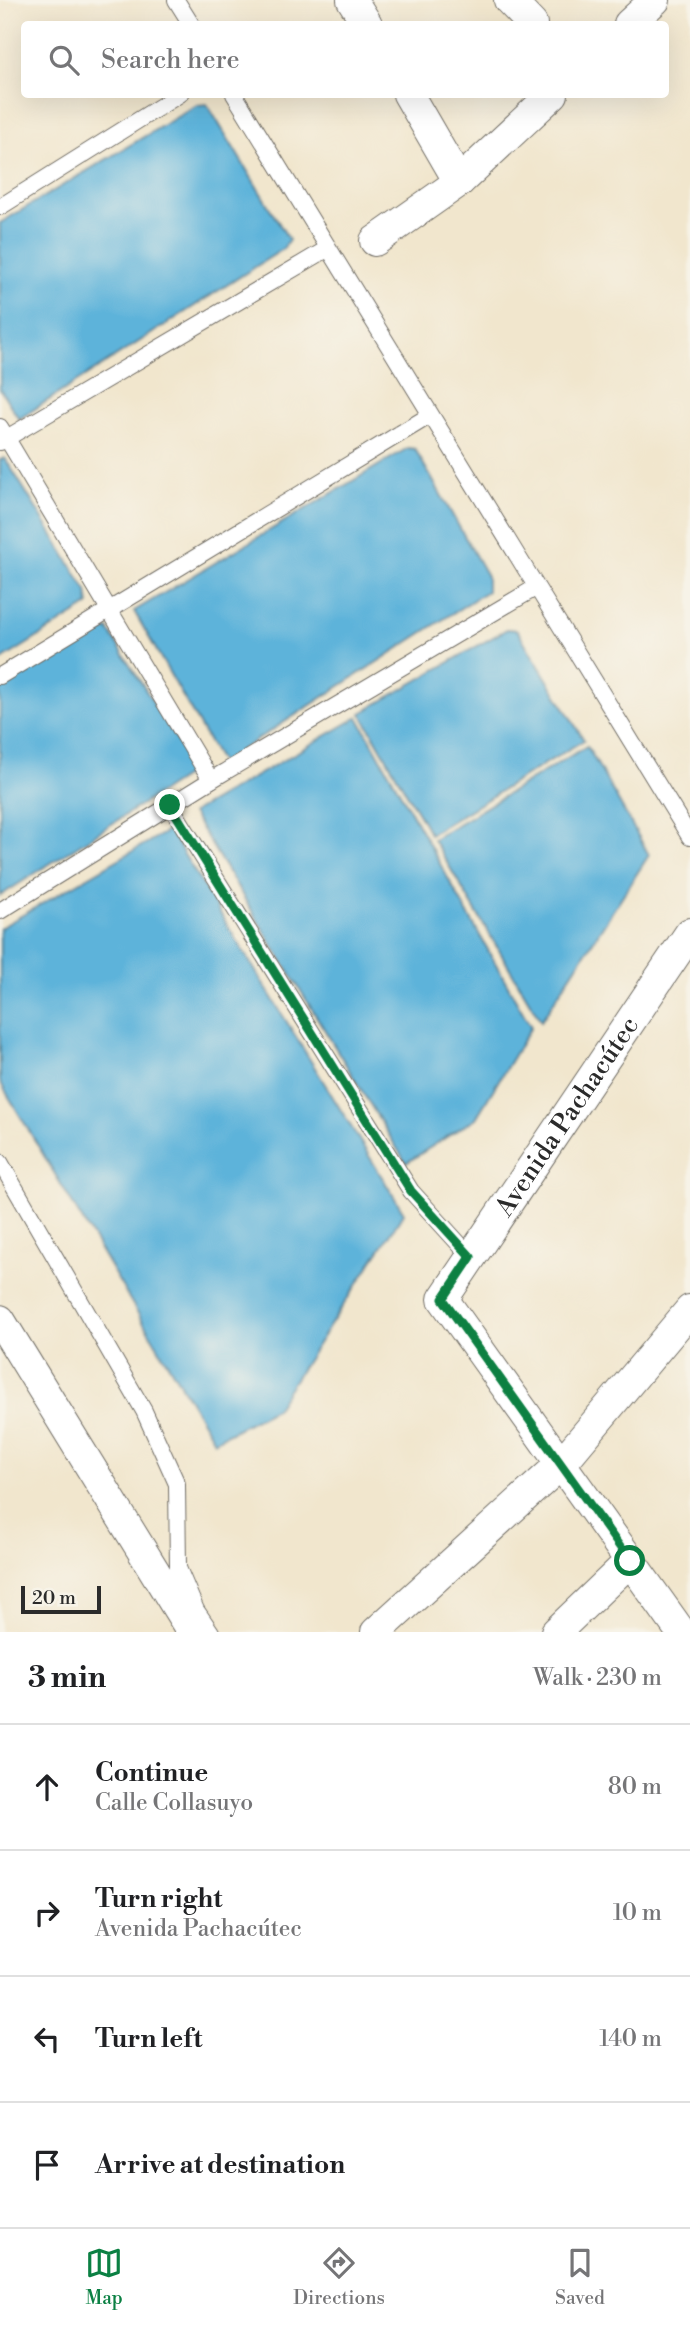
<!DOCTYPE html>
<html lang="en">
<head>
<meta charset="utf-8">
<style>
  body { margin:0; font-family:"Libre Bodoni",serif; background:#f6f6f6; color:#202124 }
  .scale { position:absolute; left:21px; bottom:18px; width:80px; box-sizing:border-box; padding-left:7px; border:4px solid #2b2b2b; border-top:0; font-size:19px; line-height:24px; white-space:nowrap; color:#2b2b2b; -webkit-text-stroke:5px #f7f3e8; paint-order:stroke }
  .stop { position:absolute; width:21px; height:21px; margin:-16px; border:5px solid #0b8043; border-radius:50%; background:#fff }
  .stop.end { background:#0b8043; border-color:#fff; box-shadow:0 2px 7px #0008 }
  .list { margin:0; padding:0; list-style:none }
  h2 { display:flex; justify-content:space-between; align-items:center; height:91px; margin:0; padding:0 28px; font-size:30px }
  h2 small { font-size:23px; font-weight:400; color:#757577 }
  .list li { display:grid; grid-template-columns:46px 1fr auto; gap:21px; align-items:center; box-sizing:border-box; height:126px; padding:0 28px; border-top:2px solid #e0e0e0 }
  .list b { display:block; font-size:26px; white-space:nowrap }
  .list p { margin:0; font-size:23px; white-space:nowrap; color:#757577 }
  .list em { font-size:23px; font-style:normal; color:#757577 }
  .icon { flex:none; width:38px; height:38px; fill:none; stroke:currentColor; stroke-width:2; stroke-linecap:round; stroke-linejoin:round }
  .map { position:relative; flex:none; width:690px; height:1632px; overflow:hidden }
  .search { position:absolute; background:#fff; box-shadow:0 7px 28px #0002; left:21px; right:21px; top:21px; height:77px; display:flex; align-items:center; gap:18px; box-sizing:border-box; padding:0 24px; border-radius:7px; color:#757577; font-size:26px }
  .sheet { height:595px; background:#fff }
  nav { display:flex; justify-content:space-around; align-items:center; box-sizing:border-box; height:98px; border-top:2px solid #e0e0e0; background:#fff; font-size:19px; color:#757577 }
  nav a { display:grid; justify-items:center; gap:4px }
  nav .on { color:#0b8043 }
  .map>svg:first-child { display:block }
  .water { fill:#5db3da; stroke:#446f82; stroke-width:2 }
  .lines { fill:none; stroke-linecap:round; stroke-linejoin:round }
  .service-casing { stroke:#706c64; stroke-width:18 }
  .minor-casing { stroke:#706c64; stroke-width:32 }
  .service { stroke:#fff; stroke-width:16 }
  .minor { stroke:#fff; stroke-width:30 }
  .route { stroke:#0b8043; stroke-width:9 }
  .labels { text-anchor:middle; stroke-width:5; stroke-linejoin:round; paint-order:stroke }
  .street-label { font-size:26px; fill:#2b2b2b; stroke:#f7f3e8 }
</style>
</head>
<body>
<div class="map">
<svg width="690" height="1632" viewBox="0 0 690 1632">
  <rect width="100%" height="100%" fill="#f7f3e8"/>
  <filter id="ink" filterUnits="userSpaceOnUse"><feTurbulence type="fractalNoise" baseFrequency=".0143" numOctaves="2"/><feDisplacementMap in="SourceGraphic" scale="14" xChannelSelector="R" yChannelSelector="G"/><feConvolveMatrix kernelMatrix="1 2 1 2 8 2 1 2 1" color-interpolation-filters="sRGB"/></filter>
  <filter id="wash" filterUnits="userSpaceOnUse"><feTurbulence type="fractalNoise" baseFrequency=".00686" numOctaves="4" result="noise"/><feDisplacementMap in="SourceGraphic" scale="28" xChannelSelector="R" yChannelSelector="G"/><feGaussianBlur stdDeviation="1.57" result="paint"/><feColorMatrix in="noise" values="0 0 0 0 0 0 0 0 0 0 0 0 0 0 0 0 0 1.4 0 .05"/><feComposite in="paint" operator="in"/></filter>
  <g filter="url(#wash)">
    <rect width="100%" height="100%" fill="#f1e6cd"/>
    <g class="water">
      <polygon points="207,104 289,240 283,249 19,419 0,389 0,223 197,105"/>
      <polygon points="408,448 415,449 487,576 487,591 221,763 134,611"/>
      <polygon points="5,458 87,591 89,605 0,661 0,460"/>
      <polygon points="108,629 195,770 0,896 0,687 67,646"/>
      <polygon points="507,629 517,630 584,740 430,834 361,713"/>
      <polygon points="358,717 531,1027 476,1118 406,1163 192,813"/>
      <polygon points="587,746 649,855 541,1021 433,839"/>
      <polygon points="169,830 404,1213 275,1409 214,1441 0,1082 0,928"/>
    </g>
  </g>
  <g filter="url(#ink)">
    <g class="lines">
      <defs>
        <g id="service">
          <polyline points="176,0 191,24"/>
          <polyline points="234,94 690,837"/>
          <polyline points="0,207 180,94"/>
          <polyline points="0,427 211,780"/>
          <polyline points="0,442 327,249"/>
          <polyline points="0,676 429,416"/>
          <polyline points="170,805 411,1191 471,1257"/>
          <polyline points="0,911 211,780 535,588"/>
          <polyline points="0,1162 144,1411 177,1484 178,1568 196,1610 211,1632"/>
        </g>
        <g id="minor">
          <polyline points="352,0 367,24"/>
          <polyline points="509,0 532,24"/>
          <polyline points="629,24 655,0"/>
          <polyline points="408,94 459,182"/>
          <polyline points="375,241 459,182 553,94"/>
          <polyline points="0,1320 192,1632"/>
          <polyline points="376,1632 561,1464 690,1310"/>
          <polyline points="556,1632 630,1561"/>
          <path id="s1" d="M681,1632L443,1299L690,933"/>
        </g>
      </defs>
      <use href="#service" class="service-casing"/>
      <use href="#minor" class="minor-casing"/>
      <use href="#service" class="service"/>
      <use href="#minor" class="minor"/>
    </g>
  </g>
  <g class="lines" filter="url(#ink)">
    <polyline class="route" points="170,805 411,1191 471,1257 443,1299 630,1561"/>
  </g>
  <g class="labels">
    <g class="street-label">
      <text dy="9" stroke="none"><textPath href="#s1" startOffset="630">Avenida Pachacútec</textPath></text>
    </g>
  </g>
</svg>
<div class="scale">20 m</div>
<div class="stop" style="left:630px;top:1561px"></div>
<div class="stop end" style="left:170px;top:805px"></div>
<div class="search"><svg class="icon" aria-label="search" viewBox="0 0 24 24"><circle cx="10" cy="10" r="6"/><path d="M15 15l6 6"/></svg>Search here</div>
</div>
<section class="sheet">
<h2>3 min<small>Walk · 230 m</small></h2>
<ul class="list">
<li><svg class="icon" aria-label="ahead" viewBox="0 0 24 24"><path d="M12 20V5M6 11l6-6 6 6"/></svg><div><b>Continue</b><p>Calle Collasuyo</p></div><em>80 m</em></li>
<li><svg class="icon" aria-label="right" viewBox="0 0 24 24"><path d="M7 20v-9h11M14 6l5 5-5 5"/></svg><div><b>Turn right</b><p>Avenida Pachacútec</p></div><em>10 m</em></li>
<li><svg class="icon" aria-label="left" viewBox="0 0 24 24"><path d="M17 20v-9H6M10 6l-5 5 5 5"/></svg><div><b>Turn left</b></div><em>140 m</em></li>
<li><svg class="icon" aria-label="arrive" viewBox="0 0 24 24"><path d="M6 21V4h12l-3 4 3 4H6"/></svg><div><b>Arrive at destination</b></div></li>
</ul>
</section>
<nav>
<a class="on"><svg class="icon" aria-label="map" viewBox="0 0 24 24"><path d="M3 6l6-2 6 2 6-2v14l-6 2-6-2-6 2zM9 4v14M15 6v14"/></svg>Map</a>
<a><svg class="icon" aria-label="directions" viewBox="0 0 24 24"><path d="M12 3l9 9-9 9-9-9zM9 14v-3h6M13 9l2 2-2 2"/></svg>Directions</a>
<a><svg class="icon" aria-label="saved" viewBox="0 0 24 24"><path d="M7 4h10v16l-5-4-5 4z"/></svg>Saved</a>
</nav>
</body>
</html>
